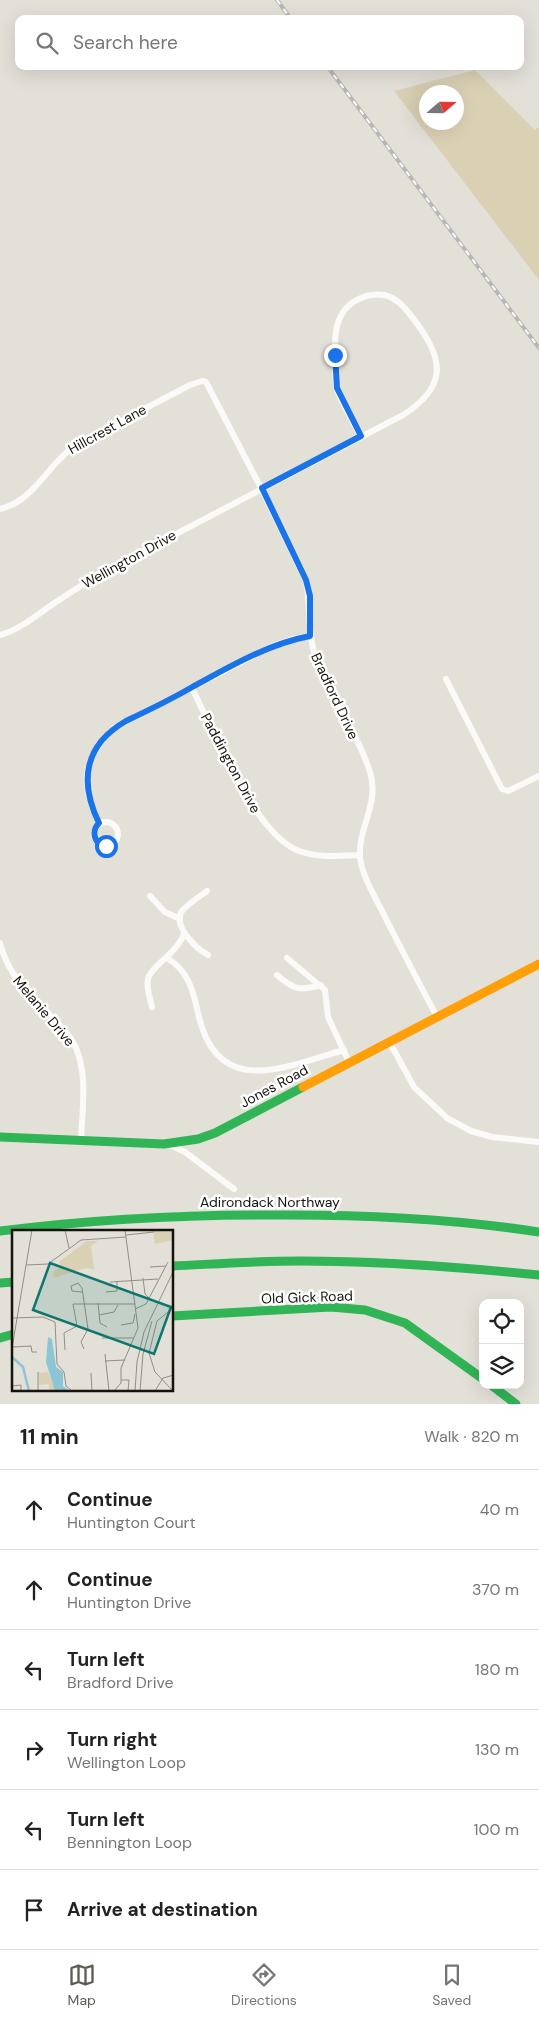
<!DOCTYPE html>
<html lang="en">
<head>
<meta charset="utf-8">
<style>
  body { margin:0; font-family:"DM Sans",sans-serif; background:#f2f2f2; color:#222 }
  .controls { position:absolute; right:15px; bottom:15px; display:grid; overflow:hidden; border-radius:10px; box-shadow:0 5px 20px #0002 }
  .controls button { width:45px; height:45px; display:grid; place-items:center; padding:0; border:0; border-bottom:1px solid #e0e0e0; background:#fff; color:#222; font:25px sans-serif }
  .compass { position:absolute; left:419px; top:85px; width:45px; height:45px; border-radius:50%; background:#fff; box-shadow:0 5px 20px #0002; rotate:70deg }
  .stop { position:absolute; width:15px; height:15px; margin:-11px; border:4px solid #1a73e8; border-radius:50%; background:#fff }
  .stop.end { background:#1a73e8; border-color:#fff; box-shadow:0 1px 5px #0008 }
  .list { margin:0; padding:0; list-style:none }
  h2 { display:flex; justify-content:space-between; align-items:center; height:65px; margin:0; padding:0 20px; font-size:21px }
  h2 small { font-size:16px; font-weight:400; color:#767676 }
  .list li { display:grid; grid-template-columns:32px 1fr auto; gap:15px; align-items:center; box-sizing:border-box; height:80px; padding:0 20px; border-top:1px solid #e0e0e0 }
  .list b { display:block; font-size:19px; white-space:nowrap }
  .list p { margin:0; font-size:16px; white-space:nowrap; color:#767676 }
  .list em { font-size:16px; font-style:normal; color:#767676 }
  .icon { flex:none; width:28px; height:28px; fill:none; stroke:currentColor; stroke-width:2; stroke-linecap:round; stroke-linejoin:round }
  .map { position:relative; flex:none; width:539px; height:1404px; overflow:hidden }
  .search { position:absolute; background:#fff; box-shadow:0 5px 20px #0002; left:15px; right:15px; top:15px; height:55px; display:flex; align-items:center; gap:12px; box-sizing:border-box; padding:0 18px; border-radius:10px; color:#767676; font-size:19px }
  .sheet { height:545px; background:#fff }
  nav { display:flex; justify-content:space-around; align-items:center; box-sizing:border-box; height:70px; border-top:1px solid #e0e0e0; background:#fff; font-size:14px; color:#767676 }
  nav a { display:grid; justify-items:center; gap:2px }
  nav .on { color:#5d5b54 }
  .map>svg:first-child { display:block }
  .green { fill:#dad0b4; fill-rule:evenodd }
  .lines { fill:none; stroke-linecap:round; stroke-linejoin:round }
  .street { stroke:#fbfaf9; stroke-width:6 }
  .fast { stroke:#30b455; stroke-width:9 }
  .slow { stroke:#ff9f0a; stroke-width:9 }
  .rail-casing { stroke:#b8b7b5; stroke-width:4 }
  .rail { stroke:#fff; stroke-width:2; stroke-dasharray:5.5; stroke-linecap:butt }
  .route { stroke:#1a73e8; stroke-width:6 }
  .labels { text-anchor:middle; stroke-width:5; stroke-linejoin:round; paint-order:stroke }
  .street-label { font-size:14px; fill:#15130d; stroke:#fff }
  .inset-river { fill:none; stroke:#8cc5d4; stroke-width:2.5 }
  .inset-road { fill:none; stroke:#918e87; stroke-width:1 }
  .view { fill:#0f766e; fill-opacity:0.15; stroke:#0f766e; stroke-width:2.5 }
  .inset-edge { fill:none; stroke:#15130d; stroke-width:2.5 }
</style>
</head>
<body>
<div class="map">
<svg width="539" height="1404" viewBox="0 0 539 1404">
  <rect width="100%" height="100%" fill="#e3e0d8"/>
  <path class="green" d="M475,70L535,130L539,127V280L394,91ZM426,92H456V122H426Z"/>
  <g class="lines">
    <g class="street">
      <path d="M0,509C35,501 48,463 77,444L190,385L202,381L206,382L261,488L306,581C311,604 307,629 314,652C326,694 357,730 370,772C380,803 358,827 360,857C362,875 373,893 381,909C399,945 418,981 437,1017"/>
      <path d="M0,635C19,630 37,615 53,604C73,591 92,578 113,567L403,415C447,387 445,360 415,321C407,310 398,298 384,295C377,294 368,295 361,298C334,309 334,336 335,362C335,371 335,381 337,389C342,405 353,421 361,437"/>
      <polyline points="446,679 502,789 508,791 539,776"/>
      <path d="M192,688C213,730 255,835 299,851C319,858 340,856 360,855"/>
      <circle cx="106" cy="834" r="12"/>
      <path d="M99,823C80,786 83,756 114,728L270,647L293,639L310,636"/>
      <path d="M207,891C199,897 189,903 182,911C172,926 197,949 208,955"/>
      <polyline points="150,896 165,912 180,919"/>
      <path d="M0,943C7,972 26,992 47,1012C58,1023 70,1034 76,1048C88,1076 82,1110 81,1140"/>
      <path d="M167,958C188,971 193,989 198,1013C217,1100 284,1067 344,1050"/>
      <polyline points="287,958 325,990 328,1017 349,1062"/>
      <path d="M277,975C294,990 300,991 321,985"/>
      <path d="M152,1007C150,998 146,988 148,979C150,967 177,953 184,934"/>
      <polyline points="389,1041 414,1087 447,1118 471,1131 492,1137 539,1142"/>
      <polyline points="168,1144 185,1152 234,1189"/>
    </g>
    <g class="fast">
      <polyline points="0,1137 164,1144 198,1139 215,1133 303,1087"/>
      <path d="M0,1231C95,1219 191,1214 287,1215C371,1215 455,1219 539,1232"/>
      <path d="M172,1266C215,1264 258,1261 301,1261C380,1261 460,1267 539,1275"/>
      <polyline points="0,1283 14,1282"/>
      <polyline points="172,1316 331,1307 365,1310 405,1323 483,1379"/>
      <polyline points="0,1338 14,1334"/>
      <polyline points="491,1385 516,1404"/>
    </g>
    <polyline class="slow" points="303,1087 539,964"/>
    <defs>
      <g id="rail">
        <polyline points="277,0 291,19"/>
        <polyline points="327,66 539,348"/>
      </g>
    </defs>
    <use href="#rail" class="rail-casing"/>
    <use href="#rail" class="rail"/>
  </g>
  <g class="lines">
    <path class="route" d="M106,846L99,844C93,837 93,829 99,823C79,782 84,745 126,721C149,710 172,699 194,686C231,666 268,644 310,636V596L306,580L262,488L361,436L337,388L335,355"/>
  </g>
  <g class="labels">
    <g class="street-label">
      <text transform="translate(107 429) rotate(-29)" y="5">Hillcrest Lane</text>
      <text transform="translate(129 559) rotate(-29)" y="5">Wellington Drive</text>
      <text transform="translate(335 696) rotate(65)" y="5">Bradford Drive</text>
      <text transform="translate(231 763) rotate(62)" y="5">Paddington Drive</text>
      <text transform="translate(44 1011) rotate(50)" y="5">Melanie Drive</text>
      <text transform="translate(274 1086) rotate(-28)" y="5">Jones Road</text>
      <text x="270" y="1207">Adirondack Northway</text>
      <text transform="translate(307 1297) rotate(-2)" y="5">Old Gick Road</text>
    </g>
  </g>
  <g transform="translate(12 1230)">
    <rect width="161" height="161" fill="#e3e0d8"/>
    <path d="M141,0H161V10L143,14ZM75,11H86L79,16L82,39L74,38L41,48L42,41L49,37L47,32ZM36,142L42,157L43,161H37V154L27,155V143Z" fill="#dad0b4"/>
    <path d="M36,107L40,109L44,137L51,142V156L58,161H43L34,132Z" fill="#8cc5d4"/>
    <path class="inset-river" d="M0,127L11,137L17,161"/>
    <path class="inset-road" d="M53,0L57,18M114,5L142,2M14,35L36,34L69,10L114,7M138,37L154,36M131,48L133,64L137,68M98,52L146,49M70,62L60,61L59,56L66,53L70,58L76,99L69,112L72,119M94,62L105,61V51M86,73L88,93L95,97M123,79L134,74L156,32M87,85L102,82L106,75M0,88L31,87L43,92L45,134L52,142L54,156L60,161M109,95L121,93L123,84M90,108H122M1,117L19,116L20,122H25M0,118L20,0M53,120L52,103L65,96L61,74H123M93,124L97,161M93,131L113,130M26,142V161M79,143L80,161M109,150H117L116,161M0,156L9,155V161M102,161L109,153V138L126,98L113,0M123,161L125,132L132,102L162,40M128,161L131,124L140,91M143,161L151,148L162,145M161,161L143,142L137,123L145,91L162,77"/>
    <path class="view" d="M38,33L159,77L142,124L21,80Z"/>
    <rect width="161" height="161" class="inset-edge"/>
  </g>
</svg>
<div class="controls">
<button><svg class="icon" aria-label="locate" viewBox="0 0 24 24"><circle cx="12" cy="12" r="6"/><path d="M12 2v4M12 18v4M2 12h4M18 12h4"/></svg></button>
<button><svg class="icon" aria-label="layers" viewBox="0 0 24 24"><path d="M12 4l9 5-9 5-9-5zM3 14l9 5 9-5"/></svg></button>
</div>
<svg class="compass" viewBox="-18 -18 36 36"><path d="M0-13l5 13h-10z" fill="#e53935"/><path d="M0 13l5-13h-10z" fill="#767676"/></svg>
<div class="stop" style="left:106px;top:846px"></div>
<div class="stop end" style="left:335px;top:355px"></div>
<div class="search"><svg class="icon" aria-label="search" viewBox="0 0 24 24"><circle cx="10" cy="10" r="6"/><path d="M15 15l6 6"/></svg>Search here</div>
</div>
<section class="sheet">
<h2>11 min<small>Walk · 820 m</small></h2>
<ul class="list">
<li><svg class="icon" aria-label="ahead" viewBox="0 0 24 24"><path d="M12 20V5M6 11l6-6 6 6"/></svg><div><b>Continue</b><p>Huntington Court</p></div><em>40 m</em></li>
<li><svg class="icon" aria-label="ahead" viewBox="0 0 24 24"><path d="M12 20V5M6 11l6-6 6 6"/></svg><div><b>Continue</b><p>Huntington Drive</p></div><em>370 m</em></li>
<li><svg class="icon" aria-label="left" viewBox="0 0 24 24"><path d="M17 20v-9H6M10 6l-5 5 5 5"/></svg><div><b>Turn left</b><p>Bradford Drive</p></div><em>180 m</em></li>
<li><svg class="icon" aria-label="right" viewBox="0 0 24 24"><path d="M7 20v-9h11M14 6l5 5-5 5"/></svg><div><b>Turn right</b><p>Wellington Loop</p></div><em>130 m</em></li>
<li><svg class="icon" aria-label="left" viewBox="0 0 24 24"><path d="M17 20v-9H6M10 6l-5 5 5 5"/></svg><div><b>Turn left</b><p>Bennington Loop</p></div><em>100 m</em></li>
<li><svg class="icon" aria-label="arrive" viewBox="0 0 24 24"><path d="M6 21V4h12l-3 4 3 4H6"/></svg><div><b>Arrive at destination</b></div></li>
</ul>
</section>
<nav>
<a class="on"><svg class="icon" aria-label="map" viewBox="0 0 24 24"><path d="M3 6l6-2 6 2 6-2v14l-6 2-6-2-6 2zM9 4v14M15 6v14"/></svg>Map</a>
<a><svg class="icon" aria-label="directions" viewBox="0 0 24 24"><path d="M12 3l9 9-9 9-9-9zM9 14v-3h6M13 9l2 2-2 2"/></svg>Directions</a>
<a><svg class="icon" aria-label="saved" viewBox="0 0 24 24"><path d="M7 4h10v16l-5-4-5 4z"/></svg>Saved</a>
</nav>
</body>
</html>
